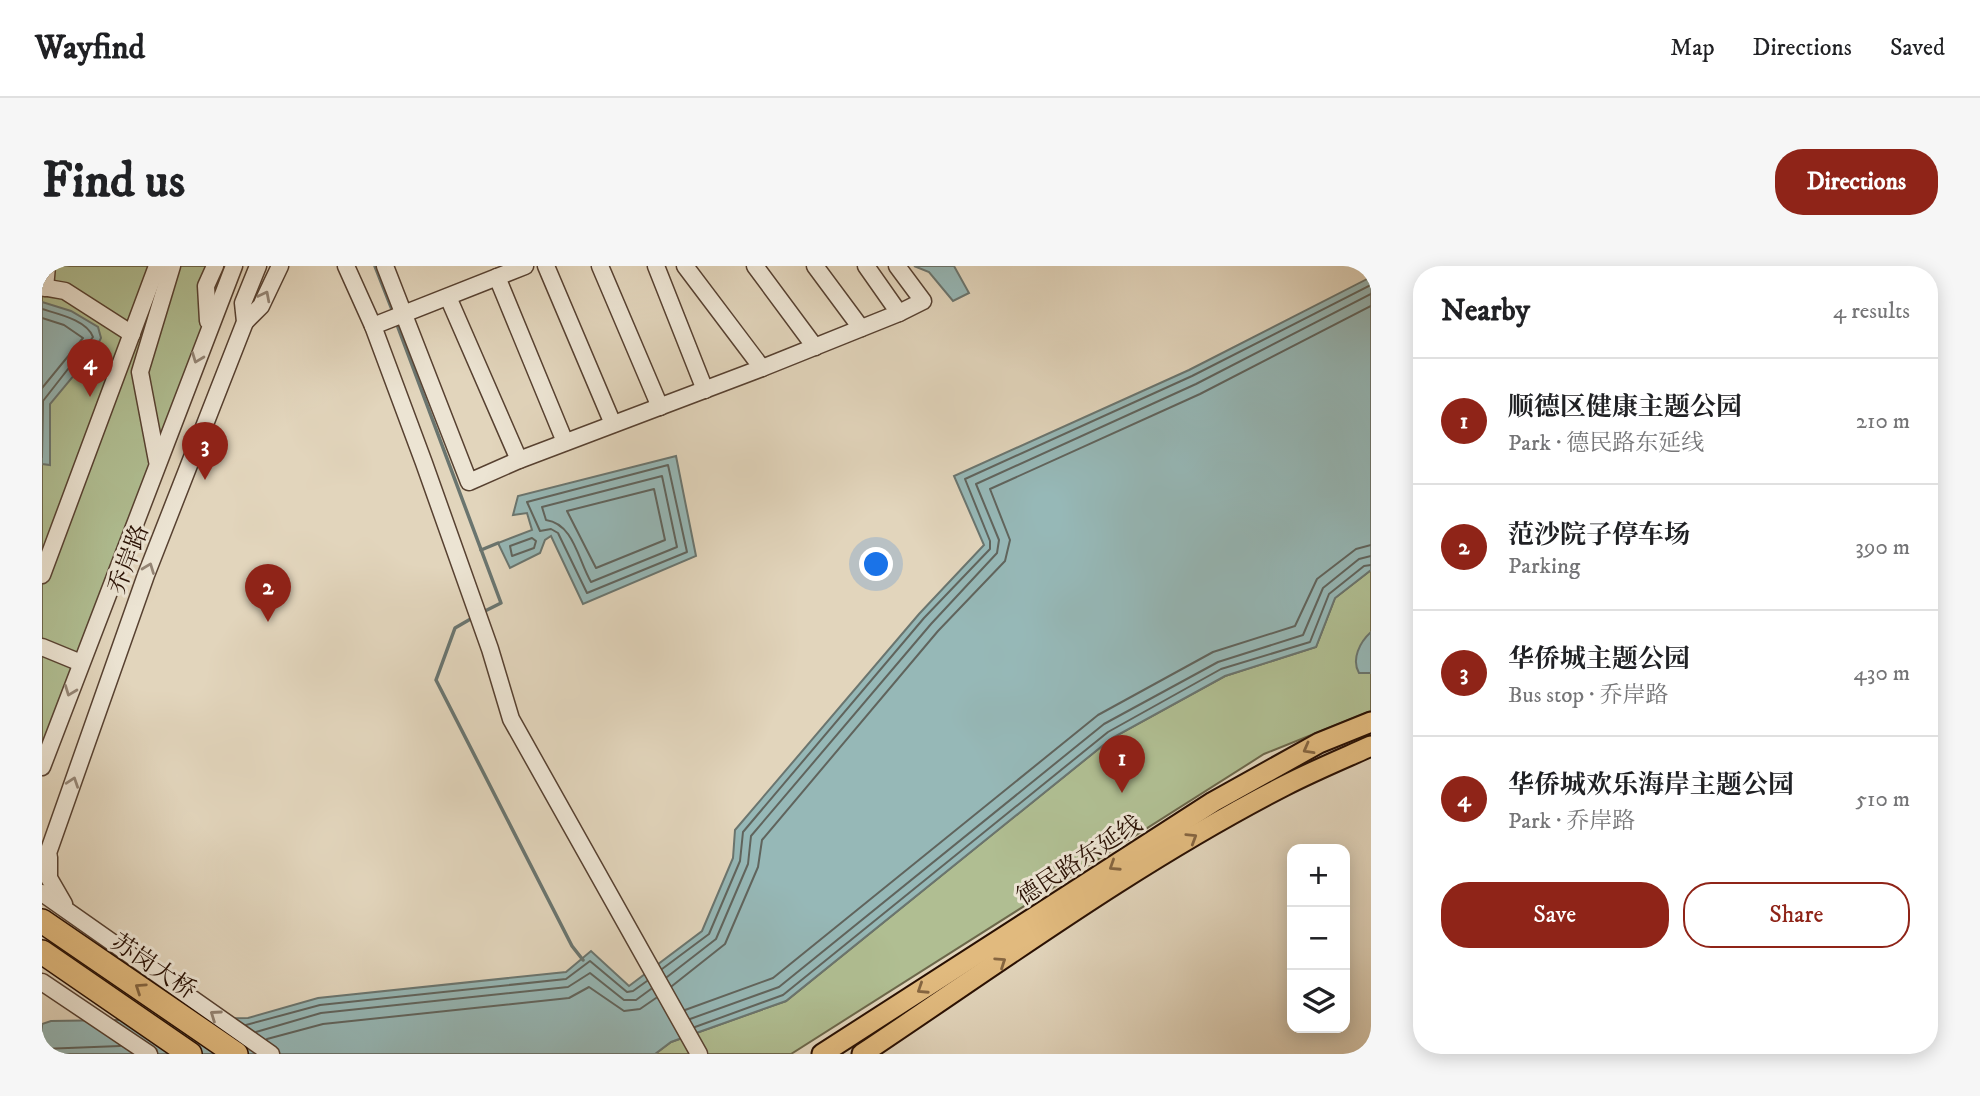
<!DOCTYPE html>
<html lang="en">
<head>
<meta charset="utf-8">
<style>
  body { margin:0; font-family:"IM FELL DW Pica","Noto Serif SC",serif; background:#f6f6f6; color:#202124 }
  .controls { position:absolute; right:21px; bottom:21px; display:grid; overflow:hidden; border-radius:14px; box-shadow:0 4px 18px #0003 }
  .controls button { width:63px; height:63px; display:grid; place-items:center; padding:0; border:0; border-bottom:2px solid #e0e0e0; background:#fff; color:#202124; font:35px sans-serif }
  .you { position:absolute; left:835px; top:299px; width:24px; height:24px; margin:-18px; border:5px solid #fff; border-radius:50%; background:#1a73e8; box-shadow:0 0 0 10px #1a73e833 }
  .badge { display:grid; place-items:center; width:46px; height:46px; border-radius:50%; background:#8f2418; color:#fff; font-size:23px; font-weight:700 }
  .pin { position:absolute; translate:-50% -58px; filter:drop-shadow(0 2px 4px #0008) }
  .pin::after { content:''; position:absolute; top:37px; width:24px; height:21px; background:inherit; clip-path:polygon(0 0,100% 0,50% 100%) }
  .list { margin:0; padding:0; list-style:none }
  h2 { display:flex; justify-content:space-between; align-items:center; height:91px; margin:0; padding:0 28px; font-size:30px }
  h2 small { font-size:23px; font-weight:400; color:#757577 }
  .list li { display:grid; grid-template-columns:46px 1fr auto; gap:21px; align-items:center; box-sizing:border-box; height:126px; padding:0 28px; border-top:2px solid #e0e0e0 }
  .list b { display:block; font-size:26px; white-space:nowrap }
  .list p { margin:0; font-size:23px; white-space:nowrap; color:#757577 }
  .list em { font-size:23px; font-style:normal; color:#757577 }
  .actions { display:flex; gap:14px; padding:21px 28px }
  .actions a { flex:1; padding:16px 0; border:2px solid #8f2418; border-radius:28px; text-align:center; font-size:24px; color:#8f2418 }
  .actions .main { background:#8f2418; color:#fff }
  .icon { flex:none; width:38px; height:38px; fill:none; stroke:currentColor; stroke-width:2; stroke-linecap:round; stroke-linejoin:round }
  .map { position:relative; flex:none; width:1329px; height:788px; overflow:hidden; border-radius:28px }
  header { display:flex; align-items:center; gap:42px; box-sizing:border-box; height:98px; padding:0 35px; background:#fff; border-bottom:2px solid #e0e0e0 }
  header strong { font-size:33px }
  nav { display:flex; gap:38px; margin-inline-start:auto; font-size:24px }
  .intro { display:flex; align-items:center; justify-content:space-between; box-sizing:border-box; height:168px; padding:0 42px }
  h1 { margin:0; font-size:49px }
  .button { padding:18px 32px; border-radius:28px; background:#8f2418; color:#fff; font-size:24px; font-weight:700 }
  main { display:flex; gap:42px; padding:0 42px }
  aside { flex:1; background:#fff; border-radius:28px; box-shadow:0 4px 18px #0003 }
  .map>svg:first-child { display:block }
  .green { fill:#b0be92; stroke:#6c674a; stroke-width:2 }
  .water { fill:#96b8b7; stroke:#6a756f; stroke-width:2 }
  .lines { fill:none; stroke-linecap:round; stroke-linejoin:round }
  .shore { stroke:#60645d; stroke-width:2 }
  .stream { stroke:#6a756f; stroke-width:3.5 }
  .minor-casing { stroke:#574131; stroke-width:19 }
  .major-casing { stroke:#291003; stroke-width:23 }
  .highway-casing { stroke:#291003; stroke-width:26 }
  .minor { stroke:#ece4d3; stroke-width:16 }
  .major { stroke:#e1ba7e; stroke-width:19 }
  .highway { stroke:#e1ba7e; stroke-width:23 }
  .oneway { stroke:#948575 }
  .oneway2 { stroke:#856540 }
  .labels { text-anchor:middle; stroke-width:6; stroke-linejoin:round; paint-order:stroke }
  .street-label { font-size:24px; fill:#291003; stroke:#ece4d3 }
</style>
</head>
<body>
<header>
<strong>Wayfind</strong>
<nav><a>Map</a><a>Directions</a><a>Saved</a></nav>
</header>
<div class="intro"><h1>Find us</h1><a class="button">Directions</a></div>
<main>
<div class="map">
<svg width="1329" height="788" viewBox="0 0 1329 788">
  <rect width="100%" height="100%" fill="#e2d5bc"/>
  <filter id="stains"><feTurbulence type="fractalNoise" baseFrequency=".00286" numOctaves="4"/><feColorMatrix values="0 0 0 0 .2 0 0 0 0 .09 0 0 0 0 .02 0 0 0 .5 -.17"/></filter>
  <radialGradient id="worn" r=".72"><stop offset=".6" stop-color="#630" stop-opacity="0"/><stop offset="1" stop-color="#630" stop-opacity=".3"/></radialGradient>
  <g class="green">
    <polygon points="0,0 186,0 0,491"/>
    <polygon points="1329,304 1329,445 1222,488 749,788 613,788 629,776 744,735 1070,472 1183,410 1274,381 1293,332"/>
  </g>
  <g class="water">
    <polygon points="872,0 912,0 927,27 911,35 887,6"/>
    <polygon points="1329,11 1329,304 1293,332 1274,381 1183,410 1070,472 744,735 629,776 613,788 0,788 0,758 9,755 206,752 276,732 524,706 549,685 587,720 660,665 691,592 693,564 877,348 942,279 912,210 1147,104"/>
    <polygon points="0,36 29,45 56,61 59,72 53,84 8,138 8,199 0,198"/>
    <polygon points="634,190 654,290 541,338 509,270 503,274 498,287 468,302 456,277 490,264 485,247 471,249 476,230"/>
    <path d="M1329,366V407H1317C1309,393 1318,376 1329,366Z"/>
  </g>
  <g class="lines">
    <g class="shore">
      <path d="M0,43C16,48 45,54 51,71L1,135L0,191"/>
      <polyline points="0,52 22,59 41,72 0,122"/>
      <polygon points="626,199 645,286 545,327 516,267 509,263 498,265 485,236"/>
      <path d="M620,210L635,281L549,316C536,294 532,258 504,254L500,241Z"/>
      <polygon points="612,223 623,274 554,302 525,245"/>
      <polygon points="490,272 494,275 492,282 470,290 468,280"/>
      <polyline points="620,703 667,668 698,595 701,566 882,352 948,283 948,275 923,213 1150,110 1329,19"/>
      <polyline points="625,711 674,673 706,598 709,570 889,358 955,287 957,274 934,218 1154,118 1329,28"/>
      <polyline points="630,720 683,678 716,601 720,574 896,365 963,295 968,274 948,223 1158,128 1329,40"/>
      <polyline points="643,744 731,712 1056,449 1171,386 1253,360 1275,313 1314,283 1329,279"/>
      <polyline points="648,753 737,721 1062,458 1176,396 1261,369 1281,322 1317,293 1329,290"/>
      <polyline points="204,759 278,739 524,713 548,695 585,726 591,725 605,715"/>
      <polyline points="653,761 741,729 1066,466 1179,403 1268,376 1287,328 1322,300 1329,299"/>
      <polyline points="214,766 279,747 526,721 548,707 582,734 594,734 609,723"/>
      <polyline points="225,773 281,758 527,732 547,721 582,745 598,743 614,732"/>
      <polyline points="0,783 78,780"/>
    </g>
    <g class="stream">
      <polyline points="333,0 351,46"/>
      <polyline points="354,56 459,337 439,347"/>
      <polyline points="439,284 456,277"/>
      <polyline points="432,351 413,362 394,414 530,680 541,694"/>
    </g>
    <defs>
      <g id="minor">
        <polyline points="304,0 331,60 382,197 448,383 469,453 657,788"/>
        <polyline points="343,0 427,216 477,194 720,102 643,0"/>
        <polyline points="504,0 571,158"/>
        <polyline points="558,0 618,141"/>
        <polyline points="614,0 663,124"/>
        <polyline points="713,0 773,81"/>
        <polyline points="773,0 819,62"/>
        <polyline points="855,0 881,35 857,47"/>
        <polyline points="455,11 523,176"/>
        <polyline points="0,21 23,25 90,68"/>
        <polyline points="3,22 5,0"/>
        <polyline points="406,31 477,194"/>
        <polyline points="166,55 164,20 173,0"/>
        <polyline points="203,56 219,40 238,0"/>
        <polyline points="331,60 483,0"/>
        <polyline points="720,102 857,47 824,0"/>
        <polyline points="115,195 98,106 130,0"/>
        <polyline points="0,309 115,0"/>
        <polyline points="0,381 39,397"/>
        <polyline points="0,501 192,0"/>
        <polyline points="7,591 7,612 22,638"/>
        <polyline points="0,604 104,309 203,56 201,37 216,0"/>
        <polyline points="0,627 229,788"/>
        <polyline points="0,716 107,788"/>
      </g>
      <g id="major">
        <polyline points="780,788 1171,536 1277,477 1329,456"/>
        <path d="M820,788C958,696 1094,596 1242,520C1271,505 1300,493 1329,480"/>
      </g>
      <g id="highway">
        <polyline points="0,655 194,788"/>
        <polyline points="0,686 148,788"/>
      </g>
    </defs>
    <use href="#minor" class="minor-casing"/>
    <use href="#major" class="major-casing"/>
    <use href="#highway" class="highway-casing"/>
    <use href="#minor" class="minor"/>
    <use href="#major" class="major"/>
    <use href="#highway" class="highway"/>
  </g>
  <defs><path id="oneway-chevron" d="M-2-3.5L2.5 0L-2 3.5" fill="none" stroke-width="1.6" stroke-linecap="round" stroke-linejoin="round" transform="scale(1.75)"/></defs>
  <g class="oneway">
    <use href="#oneway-chevron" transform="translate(223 30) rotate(-63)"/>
    <use href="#oneway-chevron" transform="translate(155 92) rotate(111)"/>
    <use href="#oneway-chevron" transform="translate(107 302) rotate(-69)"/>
    <use href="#oneway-chevron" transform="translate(28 425) rotate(111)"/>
    <use href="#oneway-chevron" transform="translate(31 516) rotate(-71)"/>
    <use href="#oneway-chevron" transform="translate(173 749) rotate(-145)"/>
  </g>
  <g class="oneway2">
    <use href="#oneway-chevron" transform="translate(1266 483) rotate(151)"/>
    <use href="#oneway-chevron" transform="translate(1150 572) rotate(-32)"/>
    <use href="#oneway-chevron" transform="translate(1072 600) rotate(147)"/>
    <use href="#oneway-chevron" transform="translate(959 696) rotate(-34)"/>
    <use href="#oneway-chevron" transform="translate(98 722) rotate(-146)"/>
    <use href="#oneway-chevron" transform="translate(880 723) rotate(147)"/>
  </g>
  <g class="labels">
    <g class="street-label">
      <text transform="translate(86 293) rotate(-69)" y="8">乔岸路</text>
      <text transform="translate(1037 594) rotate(-33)" y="8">德民路东延线</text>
      <text transform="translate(112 700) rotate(34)" y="8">苏岗大桥</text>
    </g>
  </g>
  <rect width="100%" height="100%" filter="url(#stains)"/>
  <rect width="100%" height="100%" fill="url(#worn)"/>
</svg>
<div class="controls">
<button>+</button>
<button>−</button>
<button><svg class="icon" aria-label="layers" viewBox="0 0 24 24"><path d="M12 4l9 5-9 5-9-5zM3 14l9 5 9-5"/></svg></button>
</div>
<div class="you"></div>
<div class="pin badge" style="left:1080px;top:527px">1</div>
<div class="pin badge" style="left:226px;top:356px">2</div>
<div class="pin badge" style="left:163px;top:214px">3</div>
<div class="pin badge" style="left:48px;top:131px">4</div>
</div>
<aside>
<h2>Nearby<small>4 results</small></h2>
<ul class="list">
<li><span class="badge">1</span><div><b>顺德区健康主题公园</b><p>Park · 德民路东延线</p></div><em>210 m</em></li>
<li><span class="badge">2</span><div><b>范沙院子停车场</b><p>Parking</p></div><em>390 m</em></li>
<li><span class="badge">3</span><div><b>华侨城主题公园</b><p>Bus stop · 乔岸路</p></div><em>430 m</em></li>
<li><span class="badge">4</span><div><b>华侨城欢乐海岸主题公园</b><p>Park · 乔岸路</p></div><em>510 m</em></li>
</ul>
<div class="actions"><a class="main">Save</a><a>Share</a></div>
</aside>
</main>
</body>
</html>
